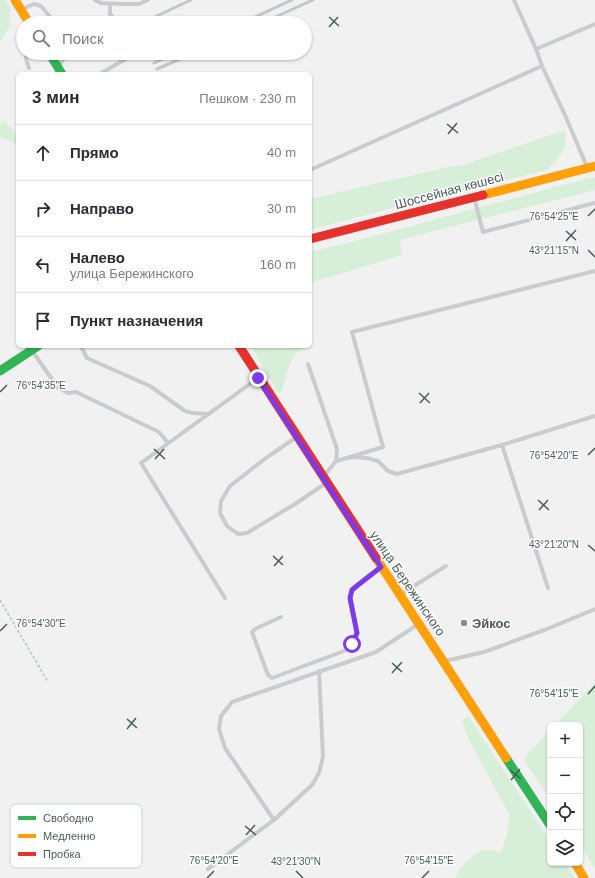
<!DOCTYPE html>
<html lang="ru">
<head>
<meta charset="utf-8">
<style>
  body { margin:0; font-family:Helvetica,sans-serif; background:#f7f7f7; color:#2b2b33 }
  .controls { position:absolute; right:12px; bottom:12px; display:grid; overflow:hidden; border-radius:6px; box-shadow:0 1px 3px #0004 }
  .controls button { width:36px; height:36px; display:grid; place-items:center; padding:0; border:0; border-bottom:1px solid #e1e1e2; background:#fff; color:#2b2b33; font:20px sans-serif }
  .stop { position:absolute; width:12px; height:12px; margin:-9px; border:3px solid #7c3aed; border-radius:50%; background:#fff }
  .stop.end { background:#7c3aed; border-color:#fff; box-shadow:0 1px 4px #0008 }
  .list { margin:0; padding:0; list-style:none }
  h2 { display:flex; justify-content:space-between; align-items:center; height:52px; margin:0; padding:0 16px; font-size:17px }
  h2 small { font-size:13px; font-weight:400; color:#7c7c81 }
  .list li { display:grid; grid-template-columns:26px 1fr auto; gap:12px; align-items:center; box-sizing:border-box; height:56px; padding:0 16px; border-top:1px solid #e1e1e2 }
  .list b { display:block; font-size:15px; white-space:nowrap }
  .list p { margin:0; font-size:13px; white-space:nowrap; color:#7c7c81 }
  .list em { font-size:13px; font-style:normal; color:#7c7c81 }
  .icon { flex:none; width:22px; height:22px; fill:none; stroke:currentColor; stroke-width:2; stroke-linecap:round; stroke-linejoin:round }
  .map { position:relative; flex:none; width:595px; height:878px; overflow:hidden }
  .search { position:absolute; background:#fff; box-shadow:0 1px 3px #0004; left:16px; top:16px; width:296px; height:44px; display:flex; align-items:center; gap:10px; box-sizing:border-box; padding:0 14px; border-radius:22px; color:#7c7c81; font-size:15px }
  .panel { position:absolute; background:#fff; box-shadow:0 1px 3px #0004; left:16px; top:72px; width:296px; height:276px; border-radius:6px }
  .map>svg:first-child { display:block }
  .green { fill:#d7efd8 }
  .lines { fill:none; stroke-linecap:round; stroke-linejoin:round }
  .path { stroke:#b9c5be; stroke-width:1.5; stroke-dasharray:3 2; stroke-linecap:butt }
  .lane { stroke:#c8cccd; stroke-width:4 }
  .fast { stroke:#30b455; stroke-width:9 }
  .slow { stroke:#ff9f0a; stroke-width:9 }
  .jam { stroke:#e5322d; stroke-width:9 }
  .rail { stroke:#c4c7c8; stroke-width:3 }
  .route { stroke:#7c3aed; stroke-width:5 }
  .ticks { fill:none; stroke:#495a5d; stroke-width:1.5 }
  .poi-dot { fill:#848f91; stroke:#fff; stroke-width:1.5 }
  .labels { text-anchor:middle; stroke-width:3; stroke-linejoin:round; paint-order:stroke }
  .street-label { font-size:13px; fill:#495a5d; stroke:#fff }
  .poi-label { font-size:13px; font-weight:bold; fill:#495a5d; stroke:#fff; text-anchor:start }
  .key { fill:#fff; stroke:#c8cece; stroke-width:1 }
  .key-label { font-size:11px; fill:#495a5d }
  .ticks-label { font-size:10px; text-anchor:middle; fill:#495a5d; stroke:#fff; stroke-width:3; stroke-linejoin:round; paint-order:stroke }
</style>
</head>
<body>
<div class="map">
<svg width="595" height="878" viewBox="0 0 595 878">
  <rect width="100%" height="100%" fill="#f1f1f1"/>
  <g class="green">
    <polygon points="0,0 5,0 10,7 10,26 0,42"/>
    <polygon points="3,121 16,132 18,132 18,145 0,137 0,125"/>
    <path d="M565,130C565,133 566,137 566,140C565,152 555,162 547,170L411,203L310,230V199L444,168L463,165Z"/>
    <polygon points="595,177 595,190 400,240 402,255 310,283 310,252 348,243 563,185"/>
    <polygon points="251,346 305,346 295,354 290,364 280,395 261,364"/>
    <polygon points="595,683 595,869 580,844 580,725 555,725"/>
    <path d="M468,716L550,841V863H565L574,878H455C459,868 474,852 485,850C490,850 496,852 501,852C506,839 509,829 509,814L469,740L462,722Z"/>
    <polygon points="550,730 550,798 525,762 527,755"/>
  </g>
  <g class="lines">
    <polyline class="path" points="0,600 48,682"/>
    <g class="lane">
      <polyline points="95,0 101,3 121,4 139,4 148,0"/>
      <polyline points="514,0 536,49 542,66"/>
      <polyline points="110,4 110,14 117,23"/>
      <polyline points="23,9 34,4 41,6 55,23"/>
      <polyline points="536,49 595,24"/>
      <path d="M26,53C25,58 27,63 29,68"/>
      <polyline points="128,57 137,53"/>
      <polyline points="59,65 69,53"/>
      <polyline points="100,74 127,58 130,53"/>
      <polyline points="310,170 542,66 565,115 587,167"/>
      <polyline points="474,197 483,232 595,203"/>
      <polyline points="81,346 87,358 150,386 185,411 193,413 209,414"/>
      <polyline points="33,352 58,388 68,393 76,392 159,432 168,443"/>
      <polyline points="308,364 337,449 336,461 324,476"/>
      <polyline points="295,438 266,458 230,486 221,501 220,513 227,526 238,534 247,533 295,504 326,483"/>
      <polyline points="502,445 548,588"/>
      <polyline points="347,458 383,447 352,332 595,271"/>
      <polyline points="336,461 347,458 354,457 367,458 378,461 388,471 397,474 502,445 595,416"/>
      <polyline points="401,594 446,566"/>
      <polyline points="225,598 141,463 258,378"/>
      <polyline points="281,617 255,629 252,632 268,675 272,678 344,651 352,644 357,633 350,598 352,590 358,585 381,567"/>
      <polyline points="445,661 484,652 547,629 595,609"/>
      <polyline points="274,820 312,785 319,773 323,757 319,671"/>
      <polyline points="208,869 274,820 225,748 219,729 221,716 232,702 376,652 417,625"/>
    </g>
    <g class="fast">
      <polyline points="49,53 62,74"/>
      <polyline points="0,371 38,346"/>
      <polyline points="506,758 550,825"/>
    </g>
    <g class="slow">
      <polyline points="15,0 29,23"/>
      <polyline points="483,195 595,166"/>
      <polyline points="376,558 506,758"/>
      <polyline points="575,863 584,878"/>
    </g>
    <g class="jam">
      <polyline points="310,239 483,195"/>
      <polyline points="239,346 376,558"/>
    </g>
    <g class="rail">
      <polyline points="146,21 191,0"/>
      <polyline points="242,23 292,0"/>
      <polyline points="262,23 313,0"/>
      <polyline points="154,63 176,53"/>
      <polyline points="157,69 194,53"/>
    </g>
  </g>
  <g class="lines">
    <polyline class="route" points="258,378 381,567 358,585 352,590 350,598 357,633 352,644"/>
  </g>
  <path class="ticks" d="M329,17L339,26M329,27L338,17M447,124L458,133M448,134L457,123M588,216L595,209M566,231L576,240M566,241L576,230M588,250L595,257M0,392L7,385M419,393L430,403M420,403L429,393M154,449L165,459M588,455L595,448M155,459L164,449M538,500L549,510M539,510L548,500M588,545L595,551M273,556L283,565M274,566L283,556M0,631L7,624M392,663L402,672M392,673L402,662M588,694L595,686M127,719L137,728M127,729L136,718M510,770L521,779M511,780L520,769M245,826L256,835M246,835L255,825M296,871L303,878M207,878L214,871M422,878L429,871"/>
  <circle class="poi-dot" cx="464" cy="623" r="4"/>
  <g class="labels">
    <g class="street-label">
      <text transform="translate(449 190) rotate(-15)" y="5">Шоссейная көшесі</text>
      <text transform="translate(408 583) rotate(56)" y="5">улица Бережинского</text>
    </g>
    <g class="poi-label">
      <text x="472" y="628">Эйкос</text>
    </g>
  </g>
  <rect x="10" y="804" width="132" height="64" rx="6" class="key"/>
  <rect x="18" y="816" width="18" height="4" fill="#30b455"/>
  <rect x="18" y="834" width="18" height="4" fill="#ff9f0a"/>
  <rect x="18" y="852" width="18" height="4" fill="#e5322d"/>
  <g class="key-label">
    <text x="43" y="822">Свободно</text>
    <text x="43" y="840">Медленно</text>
    <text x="43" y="858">Пробка</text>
  </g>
  <g class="ticks-label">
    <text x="554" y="220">76°54'25"E</text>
    <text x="554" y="254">43°21'15"N</text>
    <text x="41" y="389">76°54'35"E</text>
    <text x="554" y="459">76°54'20"E</text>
    <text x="554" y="548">43°21'20"N</text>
    <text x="41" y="627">76°54'30"E</text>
    <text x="554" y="697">76°54'15"E</text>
    <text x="214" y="864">76°54'20"E</text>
    <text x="429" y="864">76°54'15"E</text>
    <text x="296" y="865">43°21'30"N</text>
  </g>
</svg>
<div class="controls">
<button>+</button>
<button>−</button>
<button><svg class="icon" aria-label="locate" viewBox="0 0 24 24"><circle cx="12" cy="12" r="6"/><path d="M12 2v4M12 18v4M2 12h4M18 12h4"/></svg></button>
<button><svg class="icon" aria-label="layers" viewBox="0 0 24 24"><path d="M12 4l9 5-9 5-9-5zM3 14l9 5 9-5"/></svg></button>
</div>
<div class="stop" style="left:352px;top:644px"></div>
<div class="stop end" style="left:258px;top:378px"></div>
<div class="search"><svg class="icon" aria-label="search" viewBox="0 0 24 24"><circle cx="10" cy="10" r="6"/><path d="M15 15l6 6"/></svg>Поиск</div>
<section class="panel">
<h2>3 мин<small>Пешком · 230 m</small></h2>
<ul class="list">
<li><svg class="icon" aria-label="ahead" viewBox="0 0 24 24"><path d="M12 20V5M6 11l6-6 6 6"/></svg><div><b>Прямо</b></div><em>40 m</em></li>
<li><svg class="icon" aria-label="right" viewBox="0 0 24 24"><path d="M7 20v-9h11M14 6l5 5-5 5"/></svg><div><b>Направо</b></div><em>30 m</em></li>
<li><svg class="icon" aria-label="left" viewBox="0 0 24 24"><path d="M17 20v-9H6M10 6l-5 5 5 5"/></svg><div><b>Налево</b><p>улица Бережинского</p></div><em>160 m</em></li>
<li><svg class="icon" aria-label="arrive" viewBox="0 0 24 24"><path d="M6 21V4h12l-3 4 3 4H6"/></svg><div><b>Пункт назначения</b></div></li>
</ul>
</section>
</div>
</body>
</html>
